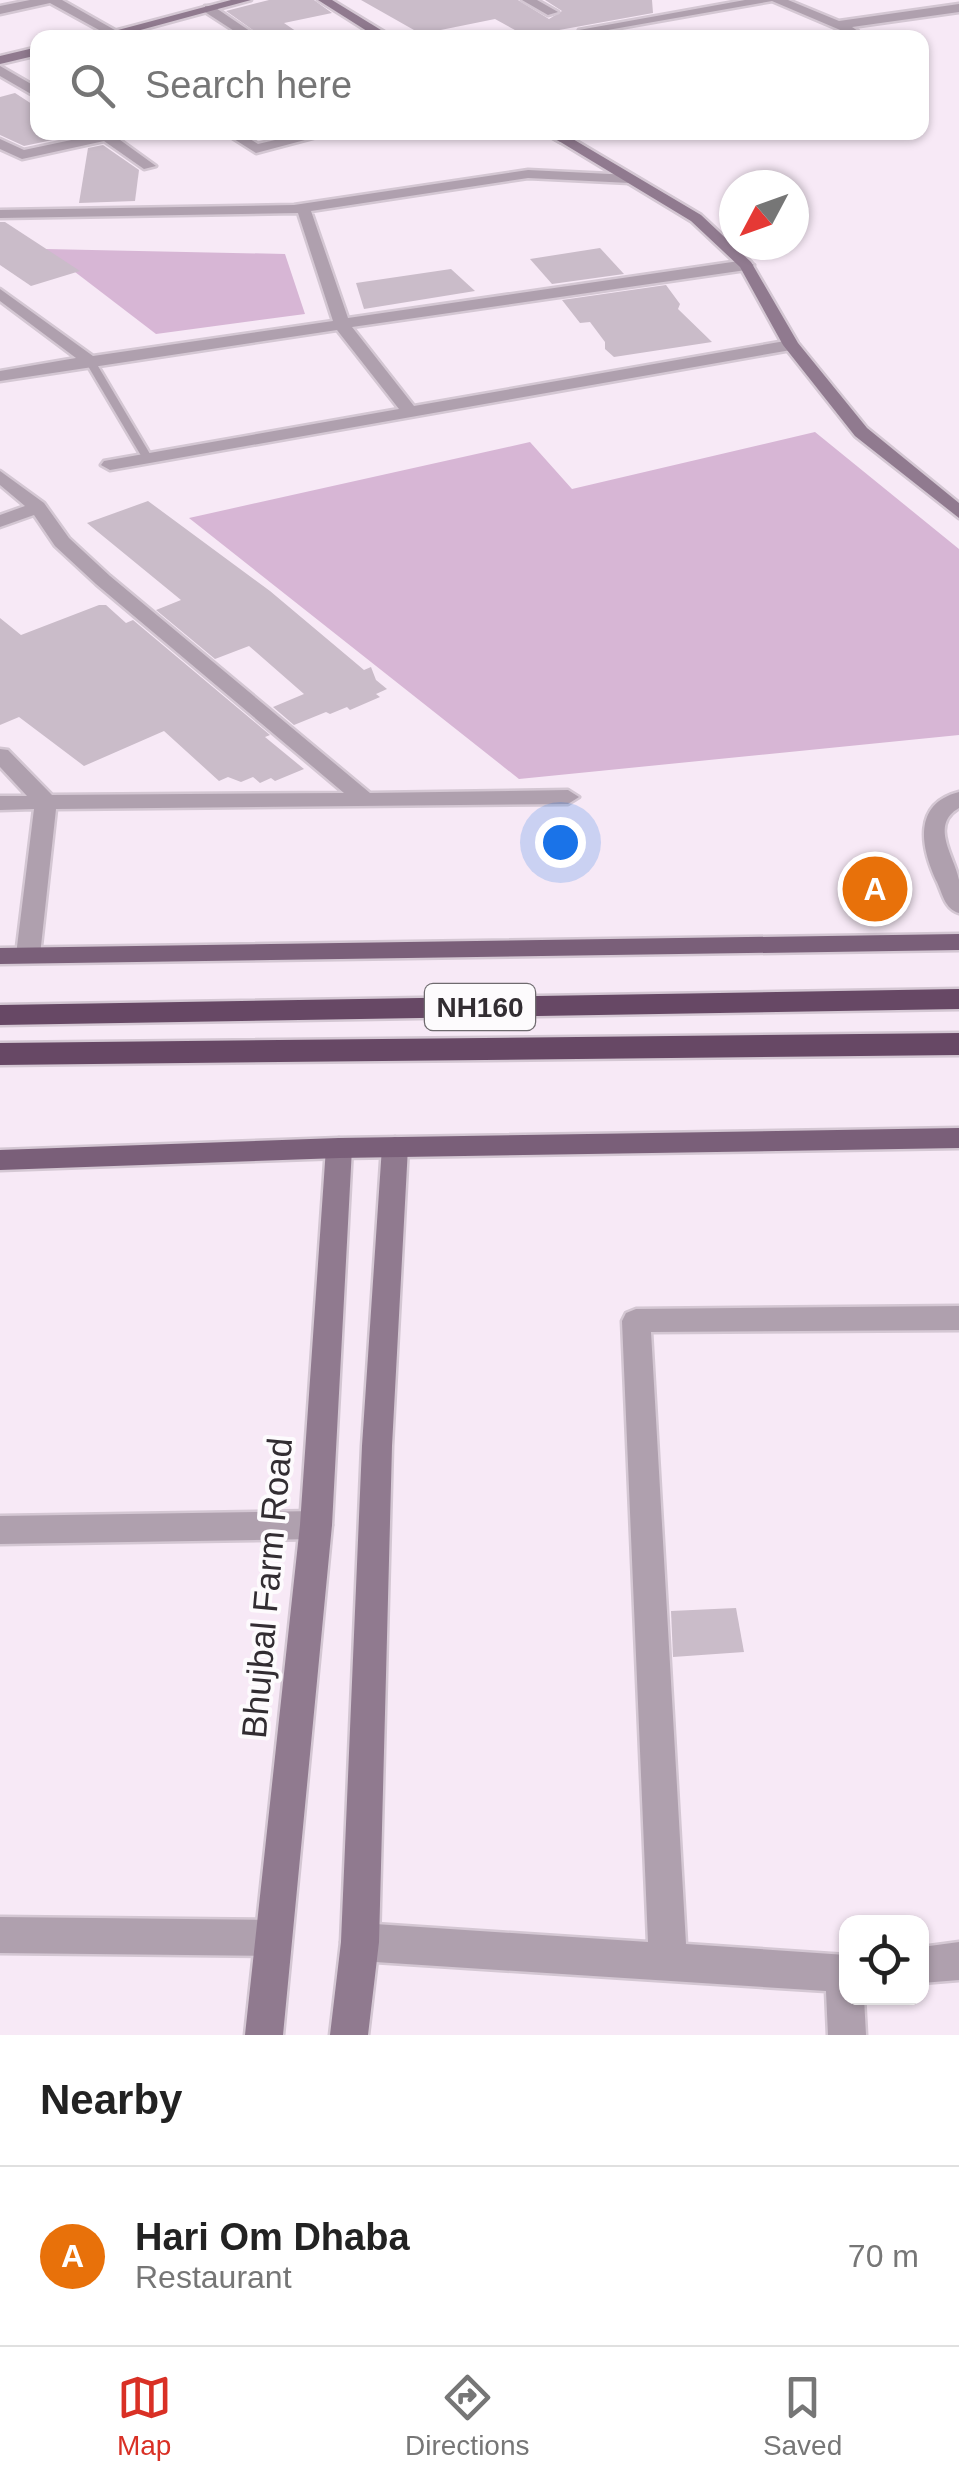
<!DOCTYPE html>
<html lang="en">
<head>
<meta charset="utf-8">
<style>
  body { margin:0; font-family:Arial,sans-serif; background:#f2f2f2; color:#222 }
  .controls { position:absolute; right:30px; bottom:30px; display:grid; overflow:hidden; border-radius:20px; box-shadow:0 2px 8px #0004 }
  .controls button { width:90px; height:90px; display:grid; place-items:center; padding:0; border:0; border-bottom:2px solid #e0e0e0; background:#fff; color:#222; font:50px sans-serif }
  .compass { position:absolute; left:719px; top:170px; width:90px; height:90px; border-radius:50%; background:#fff; box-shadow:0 2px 8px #0004; rotate:229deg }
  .you { position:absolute; left:560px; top:842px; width:35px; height:35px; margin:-25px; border:8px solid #fff; border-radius:50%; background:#1a73e8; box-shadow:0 0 0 15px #1a73e833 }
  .badge { display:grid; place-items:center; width:65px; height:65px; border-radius:50%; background:#d93025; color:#fff; font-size:32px; font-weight:700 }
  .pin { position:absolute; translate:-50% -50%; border:5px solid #fff; box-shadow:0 2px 10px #0006 }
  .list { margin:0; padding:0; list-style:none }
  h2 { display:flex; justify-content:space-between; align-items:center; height:130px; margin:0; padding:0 40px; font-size:42px }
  h2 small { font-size:32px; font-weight:400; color:#767676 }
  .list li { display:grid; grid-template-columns:65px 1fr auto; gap:30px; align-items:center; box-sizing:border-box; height:180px; padding:0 40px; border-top:2px solid #e0e0e0 }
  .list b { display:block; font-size:38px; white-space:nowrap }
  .list p { margin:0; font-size:32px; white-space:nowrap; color:#767676 }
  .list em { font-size:32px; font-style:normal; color:#767676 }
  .icon { flex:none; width:55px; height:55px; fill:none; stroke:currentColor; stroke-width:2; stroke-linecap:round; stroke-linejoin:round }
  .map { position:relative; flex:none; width:959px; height:2035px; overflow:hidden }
  .search { position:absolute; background:#fff; box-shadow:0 2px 8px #0004; left:30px; right:30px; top:30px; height:110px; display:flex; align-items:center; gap:25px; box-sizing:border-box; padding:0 35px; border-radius:20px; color:#767676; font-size:38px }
  .sheet { height:310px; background:#fff }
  nav { display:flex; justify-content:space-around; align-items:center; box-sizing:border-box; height:140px; border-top:2px solid #e0e0e0; background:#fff; font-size:28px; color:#767676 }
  nav a { display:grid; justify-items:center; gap:5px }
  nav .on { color:#d93025 }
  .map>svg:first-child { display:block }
  .green { fill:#d7b6d5 }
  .building { fill:#cabcc9 }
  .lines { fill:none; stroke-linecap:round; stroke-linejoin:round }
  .lane-casing { stroke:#d4c7d3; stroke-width:5 }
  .street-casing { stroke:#d4c7d3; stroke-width:5 }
  .secondary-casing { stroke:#d4c7d3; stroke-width:5 }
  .primary-casing { stroke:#d4c7d3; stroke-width:5 }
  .highway-casing { stroke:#d4c7d3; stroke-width:5 }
  .lane { fill:#afa0ae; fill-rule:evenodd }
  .street { fill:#afa0ae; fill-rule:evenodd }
  .secondary { fill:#907a8f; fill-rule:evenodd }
  .primary { fill:#7a5f79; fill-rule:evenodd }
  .highway { fill:#674865; fill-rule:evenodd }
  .labels { text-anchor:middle; stroke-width:8; stroke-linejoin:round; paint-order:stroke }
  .shield { fill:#fdfbfd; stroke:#6f6b6f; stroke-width:2.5 }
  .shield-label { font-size:28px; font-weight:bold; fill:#322d32 }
  .near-street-label { font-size:35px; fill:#322d32; stroke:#fdfbfd }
</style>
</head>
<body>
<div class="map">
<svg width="959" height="2035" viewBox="0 0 959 2035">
  <rect width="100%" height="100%" fill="#f7e9f6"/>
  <g class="green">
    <polygon points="45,249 285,254 305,314 156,334"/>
    <polygon points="815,432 959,549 959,735 519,779 189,518 530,442 572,489"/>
  </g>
  <g class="building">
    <polygon points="269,0 314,0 332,13 284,23 306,38 264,38 226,11"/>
    <polygon points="361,0 518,0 549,19 562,11 545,0 652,0 653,13 526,36 495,19 421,34"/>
    <polygon points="15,93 38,108 38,132 81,134 24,146 0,135 0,97"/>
    <polygon points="103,145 139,170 135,201 79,203 88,148"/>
    <polygon points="0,222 5,222 80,271 31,286 0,265"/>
    <polygon points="600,248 624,274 552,284 530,259"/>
    <polygon points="451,269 475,291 364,309 356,283"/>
    <polygon points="666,285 680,304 678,309 712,342 614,357 605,349 605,342 590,322 580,323 562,300"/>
    <polygon points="148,501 270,591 364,670 371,667 376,680 387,689 376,694 380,697 350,710 347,707 330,714 326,712 294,725 273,707 304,694 249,646 215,659 156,610 181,600 87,523"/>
    <polygon points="99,605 106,605 126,623 133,620 270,735 265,737 304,769 275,781 271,778 260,783 253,777 241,782 228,777 219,781 164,731 84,766 19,717 0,725 0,618 21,635"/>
    <polygon points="736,1608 744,1652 673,1657 671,1611"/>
  </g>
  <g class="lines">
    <defs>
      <polygon id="lane" points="90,358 95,361 153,459 151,461 143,459 85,361"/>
      <g id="street">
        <polygon points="30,0 62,0 120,33 110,36 50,3 0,14 0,6"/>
        <polygon points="522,0 537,0 558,12 548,15"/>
        <polygon points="745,0 788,0 839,21 959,4 959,12 852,27 858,31 852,35 772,1 585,34 579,30"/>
        <polygon points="205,6 213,6 260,38 245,38 205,12"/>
        <polygon points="0,66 38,88 38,98 0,76"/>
        <polygon points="93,132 109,132 156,166 144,169 104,141 22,159 0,149 0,139 24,150 95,135"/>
        <polygon points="223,132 239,132 258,144 309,132 335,132 256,153"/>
        <polygon points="566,132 591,132 560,142 553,138"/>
        <polygon points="528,170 630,175 637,179 630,183 528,178 311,211 348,318 746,260 754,265 746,270 352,327 414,406 791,340 799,345 791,350 110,470 101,465 104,461 399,409 337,330 0,381 0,371 76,358 0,301 0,289 93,356 333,321 298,213 0,218 0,210 294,205"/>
        <polygon points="0,471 44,503 69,538 110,576 370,793 568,790 579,797 568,804 56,809 40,955 37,961 19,961 16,955 34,809 0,810 0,796 27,796 0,767 0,749 8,750 52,795 344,793 96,584 55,546 34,515 0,527 0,515 25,506 0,485"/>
        <path d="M959,792V808C929,825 955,857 959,880C959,890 959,903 959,913C945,909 943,895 937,882C921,848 912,804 959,792Z"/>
        <polygon points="959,1306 959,1330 651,1332 686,1944 846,1955 846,1998 864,1998 866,2035 828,2035 826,1991 360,1961 347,1955 341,1942 347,1929 360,1923 648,1942 622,1321 626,1313 636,1309"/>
        <polygon points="316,1511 327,1515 332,1525 327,1535 316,1539 0,1544 0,1516"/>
        <polygon points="0,1917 272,1920 285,1925 290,1938 285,1951 272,1956 0,1953"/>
        <polygon points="959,1942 959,1980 922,1983 922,1947"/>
      </g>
      <g id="secondary">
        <polygon points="231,0 251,0 111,38 88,38"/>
        <polygon points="318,0 332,0 394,38 378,38"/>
        <polygon points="38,47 38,55 0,64 0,56"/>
        <polygon points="544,132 561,132 701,215 751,262 798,343 867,428 959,503 959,518 855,436 783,345 740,267 691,221"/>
        <polygon points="395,1137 404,1140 408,1147 392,1446 379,1942 368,2035 330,2035 341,1942 362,1446 382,1147 386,1140"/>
        <polygon points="339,1138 348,1141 352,1148 332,1525 283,2035 245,2035 300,1525 326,1148 330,1141"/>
      </g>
      <g id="primary">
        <polygon points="959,934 959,950 0,964 0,948"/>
        <polygon points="959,1128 959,1148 339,1158 0,1170 0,1150 339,1138"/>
      </g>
      <g id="highway">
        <polygon points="959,989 959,1009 0,1025 0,1005"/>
        <polygon points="959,1033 959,1055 0,1065 0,1043"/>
      </g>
    </defs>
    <use href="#lane" class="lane-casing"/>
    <use href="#street" class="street-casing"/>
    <use href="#secondary" class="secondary-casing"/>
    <use href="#primary" class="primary-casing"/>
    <use href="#highway" class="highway-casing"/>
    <use href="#lane" class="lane"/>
    <use href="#street" class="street"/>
    <use href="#secondary" class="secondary"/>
    <use href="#primary" class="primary"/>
    <use href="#highway" class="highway"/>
  </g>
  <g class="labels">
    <rect class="shield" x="425" y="984" width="110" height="46" rx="8"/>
    <g class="shield-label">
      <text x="480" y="1017">NH160</text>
    </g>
    <g class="near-street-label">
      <text transform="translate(267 1588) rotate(-85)" y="12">Bhujbal Farm Road</text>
    </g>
  </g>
</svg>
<div class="controls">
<button><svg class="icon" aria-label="locate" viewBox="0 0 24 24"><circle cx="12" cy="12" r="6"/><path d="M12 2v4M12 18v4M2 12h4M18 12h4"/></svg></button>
</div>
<svg class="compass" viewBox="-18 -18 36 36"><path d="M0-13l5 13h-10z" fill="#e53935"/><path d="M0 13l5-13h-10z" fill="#767676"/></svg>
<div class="you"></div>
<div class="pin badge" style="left:875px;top:889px;background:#e8710a">A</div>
<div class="search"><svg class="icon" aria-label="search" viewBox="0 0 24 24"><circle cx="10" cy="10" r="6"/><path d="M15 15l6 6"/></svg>Search here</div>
</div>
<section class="sheet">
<h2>Nearby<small></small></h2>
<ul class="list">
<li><span class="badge" style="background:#e8710a">A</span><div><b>Hari Om Dhaba</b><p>Restaurant</p></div><em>70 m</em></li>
</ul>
</section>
<nav>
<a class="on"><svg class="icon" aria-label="map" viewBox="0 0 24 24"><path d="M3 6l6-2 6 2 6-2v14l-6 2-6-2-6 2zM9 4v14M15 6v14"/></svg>Map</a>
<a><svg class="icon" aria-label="directions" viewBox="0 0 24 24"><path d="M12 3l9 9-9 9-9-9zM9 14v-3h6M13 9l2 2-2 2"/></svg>Directions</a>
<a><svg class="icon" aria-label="saved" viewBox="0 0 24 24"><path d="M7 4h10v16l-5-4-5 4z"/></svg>Saved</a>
</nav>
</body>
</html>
